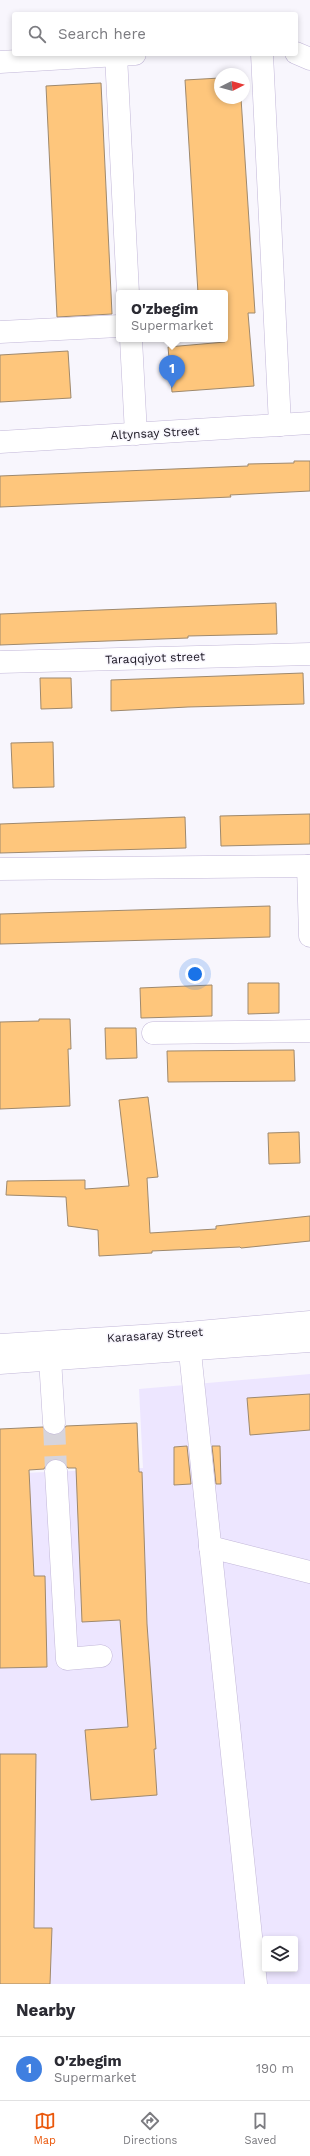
<!DOCTYPE html>
<html lang="en">
<head>
<meta charset="utf-8">
<style>
  body { margin:0; font-family:"Work Sans",sans-serif; background:#f7f7f7; color:#2b2b33 }
  .controls { position:absolute; right:12px; bottom:12px; display:grid; overflow:hidden; border-radius:4px; box-shadow:0 2px 6px #0003 }
  .controls button { width:36px; height:36px; display:grid; place-items:center; padding:0; border:0; border-bottom:1px solid #e1e1e2; background:#fff; color:#2b2b33; font:20px sans-serif }
  .compass { position:absolute; left:214px; top:68px; width:36px; height:36px; border-radius:50%; background:#fff; box-shadow:0 2px 6px #0003; rotate:84deg }
  .you { position:absolute; left:195px; top:974px; width:14px; height:14px; margin:-10px; border:3px solid #fff; border-radius:50%; background:#1a73e8; box-shadow:0 0 0 6px #1a73e833 }
  .badge { display:grid; place-items:center; width:26px; height:26px; border-radius:50%; background:#ea580c; color:#fff; font-size:13px; font-weight:700 }
  .pin { position:absolute; translate:-50% -33px; filter:drop-shadow(0 1px 2px #0008) }
  .pin::after { content:''; position:absolute; top:21px; width:14px; height:12px; background:inherit; clip-path:polygon(0 0,100% 0,50% 100%) }
  .popup { position:absolute; left:116px; top:290px; width:112px; height:52px; box-sizing:border-box; display:grid; place-content:center; border-radius:4px; background:#fff; filter:drop-shadow(0 1px 3px #0005); font-size:13px; white-space:nowrap; color:#7c7c81 }
  .popup b { font-size:15px; color:#2b2b33 }
  .popup::after { content:''; position:absolute; left:50%; top:100%; margin-left:-8px; border:8px solid transparent; border-top-color:#fff }
  .list { margin:0; padding:0; list-style:none }
  h2 { display:flex; justify-content:space-between; align-items:center; height:52px; margin:0; padding:0 16px; font-size:17px }
  h2 small { font-size:13px; font-weight:400; color:#7c7c81 }
  .list li { display:grid; grid-template-columns:26px 1fr auto; gap:12px; align-items:center; box-sizing:border-box; height:64px; padding:0 16px; border-top:1px solid #e1e1e2 }
  .list b { display:block; font-size:15px; white-space:nowrap }
  .list p { margin:0; font-size:13px; white-space:nowrap; color:#7c7c81 }
  .list em { font-size:13px; font-style:normal; color:#7c7c81 }
  .icon { flex:none; width:22px; height:22px; fill:none; stroke:currentColor; stroke-width:2; stroke-linecap:round; stroke-linejoin:round }
  .map { position:relative; flex:none; width:310px; height:1984px; overflow:hidden }
  .search { position:absolute; background:#fff; box-shadow:0 2px 6px #0003; left:12px; right:12px; top:12px; height:44px; display:flex; align-items:center; gap:10px; box-sizing:border-box; padding:0 14px; border-radius:4px; color:#7c7c81; font-size:15px }
  .sheet { height:116px; background:#fff }
  nav { display:flex; justify-content:space-around; align-items:center; box-sizing:border-box; height:56px; border-top:1px solid #e1e1e2; background:#fff; font-size:11px; color:#7c7c81 }
  nav a { display:grid; justify-items:center; gap:2px }
  nav .on { color:#ea580c }
  .map>svg:first-child { display:block }
  .built { fill:#ede6ff; fill-rule:evenodd }
  .building { fill:#fec67c; stroke:#9f896d }
  .lines { fill:none; stroke-linecap:round; stroke-linejoin:round }
  .minor-tunnel { stroke:#d6d4dc; stroke-width:22; stroke-dasharray:22 11; stroke-linecap:butt }
  .minor-casing { stroke:#c2b7d8; stroke-width:23 }
  .major-casing { stroke:#c2b7d8; stroke-width:23 }
  .minor { stroke:#fff; stroke-width:22 }
  .major { stroke:#fff; stroke-width:22 }
  .labels { text-anchor:middle; stroke-width:3; stroke-linejoin:round; paint-order:stroke }
  .street-label { font-size:12px; fill:#181420; stroke:#f8f6fd }
</style>
</head>
<body>
<div class="map">
<svg width="310" height="1984" viewBox="0 0 310 1984">
  <rect width="100%" height="100%" fill="#f8f6fd"/>
  <path class="built" d="M310,1374V1984H0V1474L143,1468L139,1389ZM265,1939H295V1969H265Z"/>
  <g class="building">
    <polygon points="220,78 220,98 241,98 255,313 248,313 254,386 172,392 168,347 225,342 225,293 198,293 185,80"/>
    <polygon points="101,83 112,314 57,317 46,86"/>
    <polygon points="68,351 71,398 0,402 0,355"/>
    <polygon points="294,461 310,461 310,491 230,495 231,497 0,507 0,476 248,466 248,464 294,463"/>
    <polygon points="276,603 277,634 188,636 188,638 0,645 0,614"/>
    <polygon points="303,673 304,704 188,707 111,711 111,680"/>
    <polygon points="40,678 71,678 72,708 41,709"/>
    <polygon points="53,742 54,787 13,788 11,743"/>
    <polygon points="310,814 310,844 221,846 220,816"/>
    <polygon points="185,817 186,848 0,853 0,824"/>
    <polygon points="270,906 270,937 0,944 0,914"/>
    <polygon points="248,983 279,983 279,1013 248,1014"/>
    <polygon points="212,985 212,1016 141,1018 140,988"/>
    <polygon points="39,1019 70,1019 71,1049 68,1049 70,1106 0,1109 0,1022 39,1021"/>
    <polygon points="105,1028 136,1028 137,1058 106,1059"/>
    <polygon points="294,1050 295,1081 168,1082 167,1051"/>
    <polygon points="148,1097 158,1177 147,1178 150,1233 216,1229 216,1226 310,1216 310,1241 241,1248 240,1247 152,1251 152,1253 99,1256 98,1230 68,1226 66,1197 6,1195 7,1181 85,1180 85,1189 129,1186 119,1100"/>
    <polygon points="299,1132 300,1163 269,1164 268,1133"/>
    <polygon points="310,1394 310,1430 250,1435 247,1398"/>
    <polygon points="137,1423 139,1472 142,1472 147,1624 156,1749 154,1749 157,1795 91,1800 85,1730 128,1727 120,1620 82,1622 76,1468 68,1468 61,1460 49,1460 44,1469 29,1470 34,1576 45,1576 47,1667 0,1668 0,1429 43,1427 48,1434 54,1435 61,1433 66,1426"/>
    <polygon points="187,1446 191,1484 174,1485 174,1447"/>
    <polygon points="212,1446 220,1446 221,1484 216,1484"/>
    <polygon points="0,1754 36,1754 34,1928 52,1928 50,1984 0,1984"/>
  </g>
  <g class="lines">
    <polyline class="minor-tunnel" points="54,1423 56,1471"/>
    <defs>
      <g id="minor">
        <polyline points="296,53 310,59"/>
        <polyline points="262,54 280,425"/>
        <polyline points="116,55 128,293"/>
        <polyline points="0,62 135,54"/>
        <polyline points="0,332 119,326"/>
        <polyline points="131,339 136,434"/>
        <polyline points="0,442 310,423"/>
        <polyline points="0,662 310,654"/>
        <polyline points="308,866 310,936"/>
        <polyline points="0,869 310,866"/>
        <polyline points="153,1033 310,1031"/>
        <polyline points="188,1333 256,1984"/>
        <polyline points="50,1359 54,1423"/>
        <polyline points="56,1471 67,1659 101,1656"/>
        <polyline points="210,1547 310,1572"/>
      </g>
      <g id="major">
        <polyline points="0,1345 188,1333 310,1322"/>
        <polyline points="0,1363 310,1341"/>
      </g>
    </defs>
    <use href="#minor" class="minor-casing"/>
    <use href="#major" class="major-casing"/>
    <use href="#minor" class="minor"/>
    <use href="#major" class="major"/>
  </g>
  <g class="labels">
    <g class="street-label">
      <text transform="translate(155 433) rotate(-3)" y="4">Altynsay Street</text>
      <text transform="translate(155 658) rotate(-2)" y="4">Taraqqiyot street</text>
      <text transform="translate(155 1335) rotate(-4)" y="4">Karasaray Street</text>
    </g>
  </g>
</svg>
<div class="controls">
<button><svg class="icon" aria-label="layers" viewBox="0 0 24 24"><path d="M12 4l9 5-9 5-9-5zM3 14l9 5 9-5"/></svg></button>
</div>
<svg class="compass" viewBox="-18 -18 36 36"><path d="M0-13l5 13h-10z" fill="#e53935"/><path d="M0 13l5-13h-10z" fill="#7c7c81"/></svg>
<div class="you"></div>
<div class="pin badge" style="left:172px;top:388px;background:#3f7fe0">1</div>
<div class="popup"><b>O'zbegim</b>Supermarket</div>
<div class="search"><svg class="icon" aria-label="search" viewBox="0 0 24 24"><circle cx="10" cy="10" r="6"/><path d="M15 15l6 6"/></svg>Search here</div>
</div>
<section class="sheet">
<h2>Nearby<small></small></h2>
<ul class="list">
<li><span class="badge" style="background:#3f7fe0">1</span><div><b>O'zbegim</b><p>Supermarket</p></div><em>190 m</em></li>
</ul>
</section>
<nav>
<a class="on"><svg class="icon" aria-label="map" viewBox="0 0 24 24"><path d="M3 6l6-2 6 2 6-2v14l-6 2-6-2-6 2zM9 4v14M15 6v14"/></svg>Map</a>
<a><svg class="icon" aria-label="directions" viewBox="0 0 24 24"><path d="M12 3l9 9-9 9-9-9zM9 14v-3h6M13 9l2 2-2 2"/></svg>Directions</a>
<a><svg class="icon" aria-label="saved" viewBox="0 0 24 24"><path d="M7 4h10v16l-5-4-5 4z"/></svg>Saved</a>
</nav>
</body>
</html>
